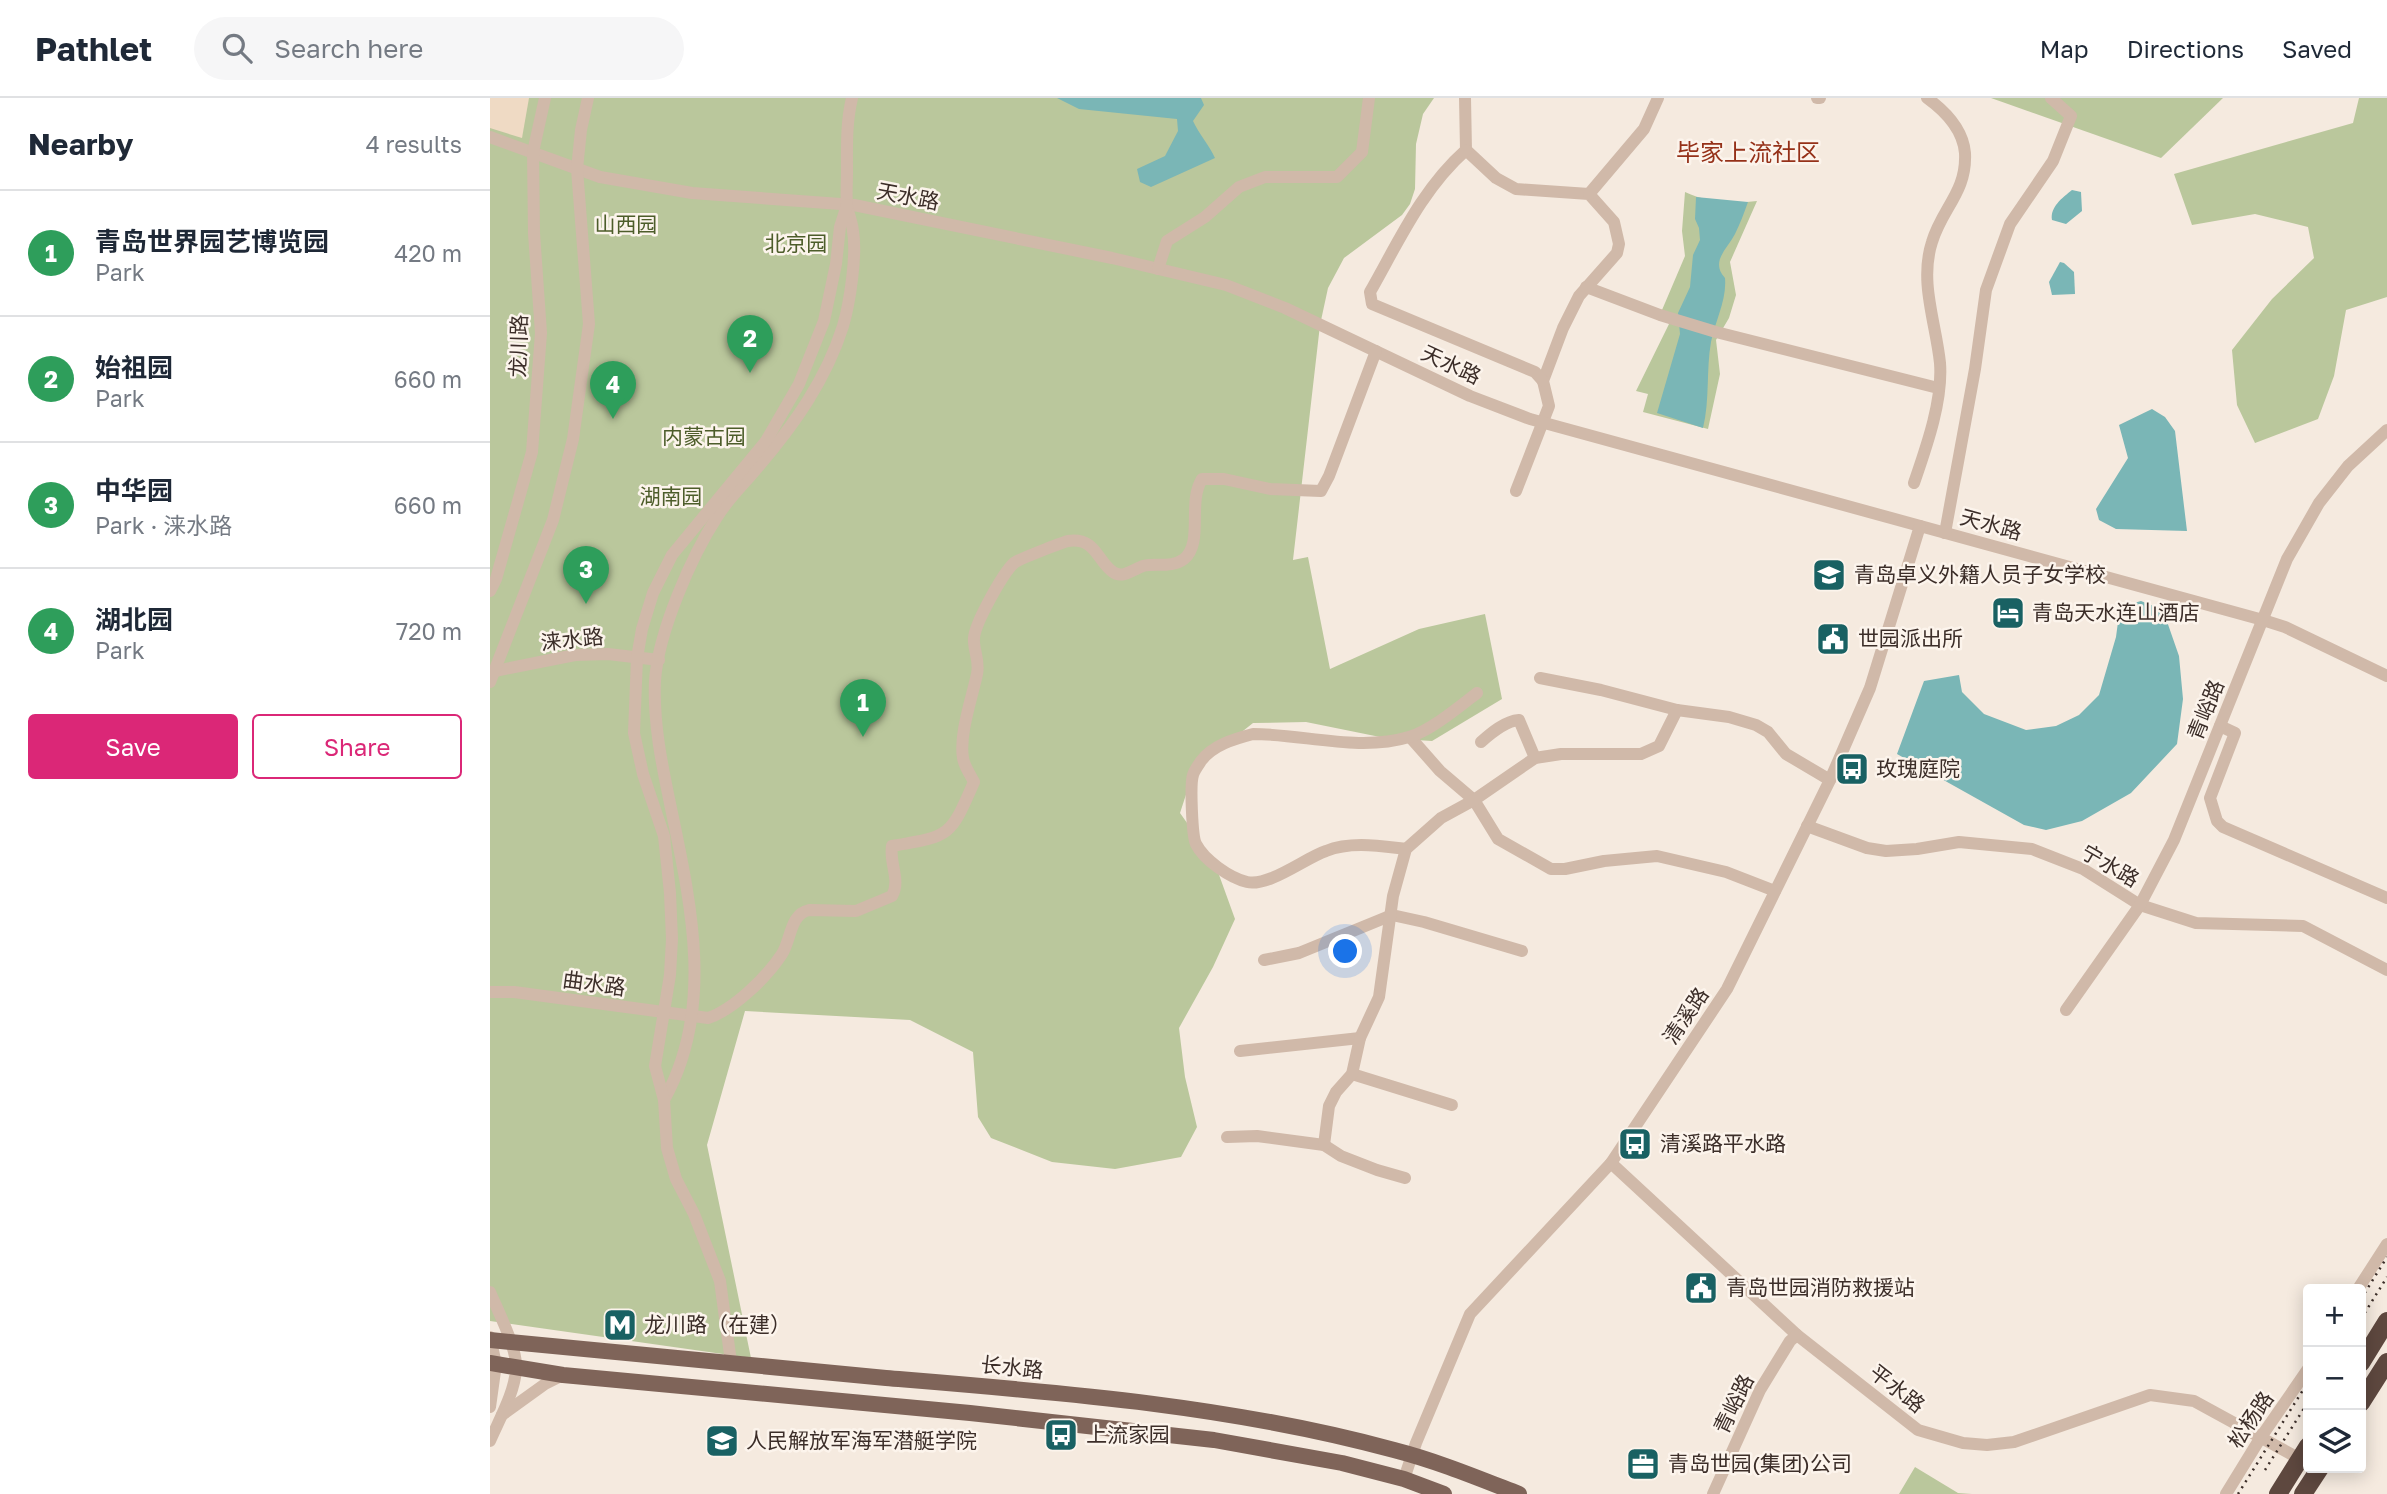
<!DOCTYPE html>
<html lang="en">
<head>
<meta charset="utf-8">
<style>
  body { margin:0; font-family:"Golos Text","Noto Sans SC",sans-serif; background:#f6f6f7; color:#1f2937 }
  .controls { position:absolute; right:21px; bottom:21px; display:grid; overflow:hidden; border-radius:7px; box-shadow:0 4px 18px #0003 }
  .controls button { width:63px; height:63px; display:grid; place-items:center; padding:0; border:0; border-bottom:2px solid #e0e1e3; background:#fff; color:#1f2937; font:35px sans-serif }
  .you { position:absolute; left:856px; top:854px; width:24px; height:24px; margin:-18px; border:5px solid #fff; border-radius:50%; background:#1a73e8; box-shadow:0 0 0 10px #1a73e833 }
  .badge { display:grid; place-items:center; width:46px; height:46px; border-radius:50%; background:#db2777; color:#fff; font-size:23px; font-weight:700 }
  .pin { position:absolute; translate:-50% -58px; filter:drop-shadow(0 2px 4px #0008) }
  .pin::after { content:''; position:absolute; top:37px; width:24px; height:21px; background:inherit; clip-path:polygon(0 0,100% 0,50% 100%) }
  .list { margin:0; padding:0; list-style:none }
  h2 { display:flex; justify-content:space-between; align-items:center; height:91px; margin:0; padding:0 28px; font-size:30px }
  h2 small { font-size:23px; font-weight:400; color:#747a83 }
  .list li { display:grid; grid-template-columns:46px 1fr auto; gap:21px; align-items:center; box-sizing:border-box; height:126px; padding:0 28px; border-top:2px solid #e0e1e3 }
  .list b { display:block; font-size:26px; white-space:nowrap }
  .list p { margin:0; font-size:23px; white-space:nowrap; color:#747a83 }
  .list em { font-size:23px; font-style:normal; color:#747a83 }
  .actions { display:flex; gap:14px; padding:21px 28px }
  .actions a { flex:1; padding:16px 0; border:2px solid #db2777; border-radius:7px; text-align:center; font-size:24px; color:#db2777 }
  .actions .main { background:#db2777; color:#fff }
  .icon { flex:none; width:38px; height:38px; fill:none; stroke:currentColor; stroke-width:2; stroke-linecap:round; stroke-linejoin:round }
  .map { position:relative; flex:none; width:1897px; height:1396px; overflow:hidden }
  header { display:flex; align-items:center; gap:42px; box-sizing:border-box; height:98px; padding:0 35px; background:#fff; border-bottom:2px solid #e0e1e3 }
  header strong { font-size:33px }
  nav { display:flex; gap:38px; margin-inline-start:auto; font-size:24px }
  .search { width:490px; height:63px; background:#f6f6f7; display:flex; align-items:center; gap:18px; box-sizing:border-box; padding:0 24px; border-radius:38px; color:#747a83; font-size:26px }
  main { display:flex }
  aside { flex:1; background:#fff }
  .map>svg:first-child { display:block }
  .green { fill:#bac79c }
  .plaza { fill:#efdac4 }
  .water { fill:#7ab6b6 }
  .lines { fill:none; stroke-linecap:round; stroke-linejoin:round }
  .minor { stroke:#d0b9a9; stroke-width:12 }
  .major { stroke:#7f6459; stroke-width:16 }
  .highway { stroke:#5e483f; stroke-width:18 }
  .rail { stroke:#3c2e29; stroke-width:2.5; stroke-dasharray:2 5; stroke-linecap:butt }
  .labels { text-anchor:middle; stroke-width:5; stroke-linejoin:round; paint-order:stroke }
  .street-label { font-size:21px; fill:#3c2e29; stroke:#fcf4ec }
  .park-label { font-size:21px; fill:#4d5d2a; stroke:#fcf4ec }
  .poi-label { font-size:21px; fill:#3c2e29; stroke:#fcf4ec; text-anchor:start }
  .quarter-label { font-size:24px; fill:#953119; stroke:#fcf4ec }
</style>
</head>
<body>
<header>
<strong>Pathlet</strong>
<div class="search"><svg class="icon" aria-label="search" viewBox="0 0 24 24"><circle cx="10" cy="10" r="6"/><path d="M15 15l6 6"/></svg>Search here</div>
<nav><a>Map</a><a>Directions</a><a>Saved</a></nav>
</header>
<main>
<aside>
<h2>Nearby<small>4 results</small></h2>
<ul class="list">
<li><span class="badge" style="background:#2e9e5b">1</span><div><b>青岛世界园艺博览园</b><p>Park</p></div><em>420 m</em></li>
<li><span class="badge" style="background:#2e9e5b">2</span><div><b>始祖园</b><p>Park</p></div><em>660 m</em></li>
<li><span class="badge" style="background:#2e9e5b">3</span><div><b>中华园</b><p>Park · 涞水路</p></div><em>660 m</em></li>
<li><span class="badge" style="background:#2e9e5b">4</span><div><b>湖北园</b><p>Park</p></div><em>720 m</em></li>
</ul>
<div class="actions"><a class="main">Save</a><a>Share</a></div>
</aside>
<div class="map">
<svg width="1897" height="1396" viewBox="0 0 1897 1396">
  <rect width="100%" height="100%" fill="#f5eadf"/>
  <g class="green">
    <polygon points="0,0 944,0 933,16 926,46 925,91 920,106 912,117 854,160 838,190 830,227 803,462 818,459 840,571 929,531 995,516 1012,601 942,643 895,640 816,624 763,625 704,672 690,715 724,763 745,821 723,869 689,930 695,979 707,1029 691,1059 625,1071 562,1064 501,1040 488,1019 483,954 420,922 255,913 217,1047 261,1260 0,1223"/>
    <polygon points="1501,0 1733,0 1671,60"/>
    <polygon points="1869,0 1897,0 1897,199 1856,212 1844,278 1828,321 1765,345 1747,307 1742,252 1782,201 1824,160 1818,129 1765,116 1702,127 1684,76 1863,25"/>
    <path d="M1195,94C1216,104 1243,106 1267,103L1240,164L1246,197L1239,220L1226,242L1230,276L1218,331L1153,314L1158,296L1146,293L1179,226L1172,212L1195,158L1192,133Z"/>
    <polygon points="1425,1369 1468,1395 1482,1396 1409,1396"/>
  </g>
  <polygon class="plaza" points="0,0 39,0 32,40 0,30"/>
  <g class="water">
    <path d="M567,0H711L714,7L703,23C709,36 719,47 725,60L661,89L650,84L647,71L675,58L688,33L687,21L589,11Z"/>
    <path d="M1582,92L1591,94L1592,113L1576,126L1562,122C1560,109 1572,100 1582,92Z"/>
    <path d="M1206,99L1258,104C1254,115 1250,126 1245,136C1237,151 1220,164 1235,180C1237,202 1225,223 1221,244C1216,272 1220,302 1213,330L1167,315L1190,236L1188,215L1200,189L1203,157L1210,142L1209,130L1205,121Z"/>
    <polygon points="1570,164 1574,165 1584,174 1585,196 1562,197 1559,184"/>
    <polygon points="1662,311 1675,319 1685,333 1697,433 1626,431 1609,422 1606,411 1638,360 1629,327"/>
    <polygon points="1651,503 1673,512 1689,558 1693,601 1687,646 1641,695 1592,723 1556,732 1534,727 1407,656 1434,583 1469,577 1472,594 1494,616 1536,632 1566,628 1589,617 1609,597 1626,539 1630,509"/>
  </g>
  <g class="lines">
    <g class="minor">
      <polyline points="975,0 976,52 1006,80 1026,91 1099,96 1124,124 1129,146 1127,155 1089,198 1073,230 1053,283 1059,308 1026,393"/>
      <polyline points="1327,0 1330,0"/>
      <polyline points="0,39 110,79 202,95 364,107 622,160 736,187 795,210 980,298 1040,321 1773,522 1795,529 1897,578"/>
      <path d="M976,52C932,91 909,143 880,194L882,206L1045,274L1053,283"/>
      <polyline points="1099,96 1154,31 1168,0"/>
      <polyline points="668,171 677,143 715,119 749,89 775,79 847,79 872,54 879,0"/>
      <polyline points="1096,189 1170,217 1226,234 1448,290"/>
      <path d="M1424,385C1436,350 1453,303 1450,265C1446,225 1429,184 1442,144C1452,110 1477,94 1475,55C1473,32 1455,13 1437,0"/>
      <polyline points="1455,435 1485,271 1496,192 1520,126 1563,63 1581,18 1561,0"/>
      <polyline points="0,493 6,481 42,354 51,235 44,135 43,54 55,0"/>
      <polyline points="0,574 85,557 118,556 169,562"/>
      <polyline points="1050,580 1111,592 1187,612 1239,619 1266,627 1278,634 1296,656 1340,682"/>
      <polyline points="0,584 63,422 83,341 99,226 87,71 91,32 98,0"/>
      <polyline points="1730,628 1745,635 1720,700 1727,723 1733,729 1897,800"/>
      <polyline points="920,639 950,673 984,702 1008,741 1061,771 1075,771 1114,763 1167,758 1236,774 1285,793"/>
      <path d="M991,644C1001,635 1015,623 1029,622L1045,660"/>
      <polyline points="1317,728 1377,750 1396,753 1427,751 1469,744 1542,751 1593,771 1650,807 1706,825 1813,828 1897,872"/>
      <path d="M916,751C890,748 861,743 836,753C815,760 779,789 757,784C740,780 714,762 706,746C702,738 700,686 703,677C704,673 709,666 711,663C723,647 744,641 763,636C813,636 869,654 919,639C940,633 969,609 987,595"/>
      <polyline points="774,862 809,855 902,817 934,824 1032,853"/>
      <path d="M0,894H24L218,920C243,912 277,879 292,856C301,842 300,816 319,812L366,813L402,798C411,782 399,765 402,748C461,738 460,739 484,684C480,676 474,668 473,660C469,636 482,600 487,576C490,562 483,552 484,540C485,525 513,475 524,465C529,461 571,445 578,443C606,439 607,463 623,474C633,481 644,471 653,468C666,465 682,470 694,461C714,444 697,405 712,381H734L780,391L831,393L839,378L886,253"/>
      <polyline points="1576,912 1650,807 1684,742 1797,461 1829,405 1858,368 1897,332"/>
      <polyline points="750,953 870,940"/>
      <polyline points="862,976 962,1007"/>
      <path d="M174,1002C224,913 202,810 182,715C173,672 163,627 165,583C168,535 201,459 227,419C238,401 255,385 268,369C304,327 336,282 353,228C360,204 367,157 363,133C362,124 358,115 357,107C356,96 357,85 357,74C357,49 356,25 362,0"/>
      <polyline points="737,1039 767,1038 834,1047 851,1058 887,1072 915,1080"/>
      <polyline points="834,1047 839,1008 846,994 862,976 870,940 889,899 903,798 916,751 951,720 984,702 1045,660 1071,656 1151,656 1169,648 1187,612"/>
      <polyline points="1121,1065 1307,1237 1428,1332 1473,1345 1497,1347 1524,1344 1660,1297 1704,1303 1810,1361"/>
      <polyline points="1868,1191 1897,1146"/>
      <path d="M0,1194C8,1213 28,1252 26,1271C25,1294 9,1322 0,1343"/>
      <polyline points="0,1239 6,1266 0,1309"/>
      <polyline points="241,1264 230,1183 204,1116 186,1081 177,1050 174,1002 165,968 180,877 182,841 180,795 174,738 153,676 144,635 147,560 152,531 163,495 182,457 276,343 309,286 334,223 346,166 350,129 357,107"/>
      <polyline points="12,1317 55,1286 73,1277"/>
      <polyline points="914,1381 926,1345 980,1216 1121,1065 1237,891 1340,682 1380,590 1430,428"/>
      <polyline points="1223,1396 1270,1292 1300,1243 1307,1237"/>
      <polyline points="1736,1396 1771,1339 1818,1271"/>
    </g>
    <g class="major">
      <path d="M0,1242C132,1255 264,1268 396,1280C566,1294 739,1307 904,1352C947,1363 988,1380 1029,1396"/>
      <polyline points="0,1265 73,1277 480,1315 724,1342 852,1365 914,1381 954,1396"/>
    </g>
    <g class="highway">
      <polyline points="1871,1265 1897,1223"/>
      <polyline points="1871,1305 1897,1264"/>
      <polyline points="1788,1396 1818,1348"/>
      <polyline points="1813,1396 1830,1370"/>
    </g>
    <g class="rail">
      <polyline points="1871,1201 1897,1159"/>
      <polyline points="1871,1221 1897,1179"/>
      <polyline points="1775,1372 1818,1304"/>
      <polyline points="1748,1396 1818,1284"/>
    </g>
  </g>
  <defs>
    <symbol id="school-square" viewBox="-11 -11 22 22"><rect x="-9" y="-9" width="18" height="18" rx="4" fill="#196163" stroke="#fcf4ec"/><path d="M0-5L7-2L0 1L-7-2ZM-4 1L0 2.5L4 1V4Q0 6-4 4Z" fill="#fff"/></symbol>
    <symbol id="hotel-square" viewBox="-11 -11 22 22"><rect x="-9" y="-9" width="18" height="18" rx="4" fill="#196163" stroke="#fcf4ec"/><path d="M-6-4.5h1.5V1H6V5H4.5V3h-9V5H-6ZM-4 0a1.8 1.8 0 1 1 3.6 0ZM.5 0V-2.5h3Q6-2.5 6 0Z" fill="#fff"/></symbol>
    <symbol id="civic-square" viewBox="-11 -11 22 22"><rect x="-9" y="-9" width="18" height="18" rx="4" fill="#196163" stroke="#fcf4ec"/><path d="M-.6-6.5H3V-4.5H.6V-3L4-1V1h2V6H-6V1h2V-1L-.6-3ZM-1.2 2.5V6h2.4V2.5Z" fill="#fff"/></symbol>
    <symbol id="bus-square" viewBox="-11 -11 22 22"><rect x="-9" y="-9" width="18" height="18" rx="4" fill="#196163" stroke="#fcf4ec"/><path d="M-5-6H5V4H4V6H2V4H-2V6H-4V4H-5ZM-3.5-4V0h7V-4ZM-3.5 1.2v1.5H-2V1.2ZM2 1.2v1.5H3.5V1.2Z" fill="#fff"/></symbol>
    <symbol id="metro-square" viewBox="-11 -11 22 22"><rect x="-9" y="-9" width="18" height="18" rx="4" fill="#196163" stroke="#fcf4ec"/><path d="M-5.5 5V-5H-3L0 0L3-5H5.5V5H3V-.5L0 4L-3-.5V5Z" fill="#fff"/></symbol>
    <symbol id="university-square" viewBox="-11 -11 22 22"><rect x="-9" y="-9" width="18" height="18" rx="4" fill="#196163" stroke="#fcf4ec"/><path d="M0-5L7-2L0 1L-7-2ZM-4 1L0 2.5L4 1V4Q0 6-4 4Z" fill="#fff"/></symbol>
    <symbol id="office-square" viewBox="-11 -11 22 22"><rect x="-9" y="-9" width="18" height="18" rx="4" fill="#196163" stroke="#fcf4ec"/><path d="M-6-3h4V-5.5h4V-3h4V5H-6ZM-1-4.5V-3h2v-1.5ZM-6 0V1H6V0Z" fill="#fff"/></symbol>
  </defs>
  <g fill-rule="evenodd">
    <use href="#school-square" x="1320" y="458" width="38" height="38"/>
    <use href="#hotel-square" x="1499" y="496" width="38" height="38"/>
    <use href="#civic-square" x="1324" y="522" width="38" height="38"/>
    <use href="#bus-square" x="1343" y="652" width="38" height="38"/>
    <use href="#bus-square" x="1126" y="1027" width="38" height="38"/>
    <use href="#civic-square" x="1192" y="1171" width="38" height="38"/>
    <use href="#metro-square" x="111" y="1208" width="38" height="38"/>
    <use href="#bus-square" x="552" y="1318" width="38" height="38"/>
    <use href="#university-square" x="213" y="1324" width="38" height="38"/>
    <use href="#office-square" x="1134" y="1347" width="38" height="38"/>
  </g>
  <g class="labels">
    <g class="street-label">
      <text transform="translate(418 99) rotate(11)" y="7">天水路</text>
      <text transform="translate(29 248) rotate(-88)" y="7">龙川路</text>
      <text transform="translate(961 267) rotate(25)" y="7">天水路</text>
      <text transform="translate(1501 427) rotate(15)" y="7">天水路</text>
      <text transform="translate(82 542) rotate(-6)" y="7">涞水路</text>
      <text transform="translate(1716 612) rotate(-68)" y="7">青峪路</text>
      <text transform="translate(1620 768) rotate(30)" y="7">宁水路</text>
      <text transform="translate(104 886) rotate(8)" y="7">曲水路</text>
      <text transform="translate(1196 918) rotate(-56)" y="7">清溪路</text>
      <text transform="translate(522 1270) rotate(6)" y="7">长水路</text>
      <text transform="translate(1407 1291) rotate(38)" y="7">平水路</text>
      <text transform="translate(1244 1306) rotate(-64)" y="7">青峪路</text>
      <text transform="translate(1761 1322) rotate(-56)" y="7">松杨路</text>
    </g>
    <g class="park-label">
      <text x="136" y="134">山西园</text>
      <text x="306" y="153">北京园</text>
      <text x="214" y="346">内蒙古园</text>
      <text x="181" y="406">湖南园</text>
    </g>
    <g class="poi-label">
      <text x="1364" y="484">青岛卓义外籍人员子女学校</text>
      <text x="1542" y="522">青岛天水连山酒店</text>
      <text x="1368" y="548">世园派出所</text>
      <text x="1386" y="678">玫瑰庭院</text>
      <text x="1170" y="1053">清溪路平水路</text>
      <text x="1236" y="1197">青岛世园消防救援站</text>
      <text x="154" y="1234">龙川路（在建）</text>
      <text x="596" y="1344">上流家园</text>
      <text x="256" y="1350">人民解放军海军潜艇学院</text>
      <text x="1178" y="1373">青岛世园(集团)公司</text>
    </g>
    <g class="quarter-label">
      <text x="1258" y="63">毕家上流社区</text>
    </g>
  </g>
</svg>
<div class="controls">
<button>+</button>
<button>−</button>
<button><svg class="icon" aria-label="layers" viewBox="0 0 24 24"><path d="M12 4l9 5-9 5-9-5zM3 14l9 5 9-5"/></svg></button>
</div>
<div class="you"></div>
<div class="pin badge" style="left:373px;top:639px;background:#2e9e5b">1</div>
<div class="pin badge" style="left:260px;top:275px;background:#2e9e5b">2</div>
<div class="pin badge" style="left:96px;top:506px;background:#2e9e5b">3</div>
<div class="pin badge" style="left:123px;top:321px;background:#2e9e5b">4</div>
</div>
</main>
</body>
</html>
